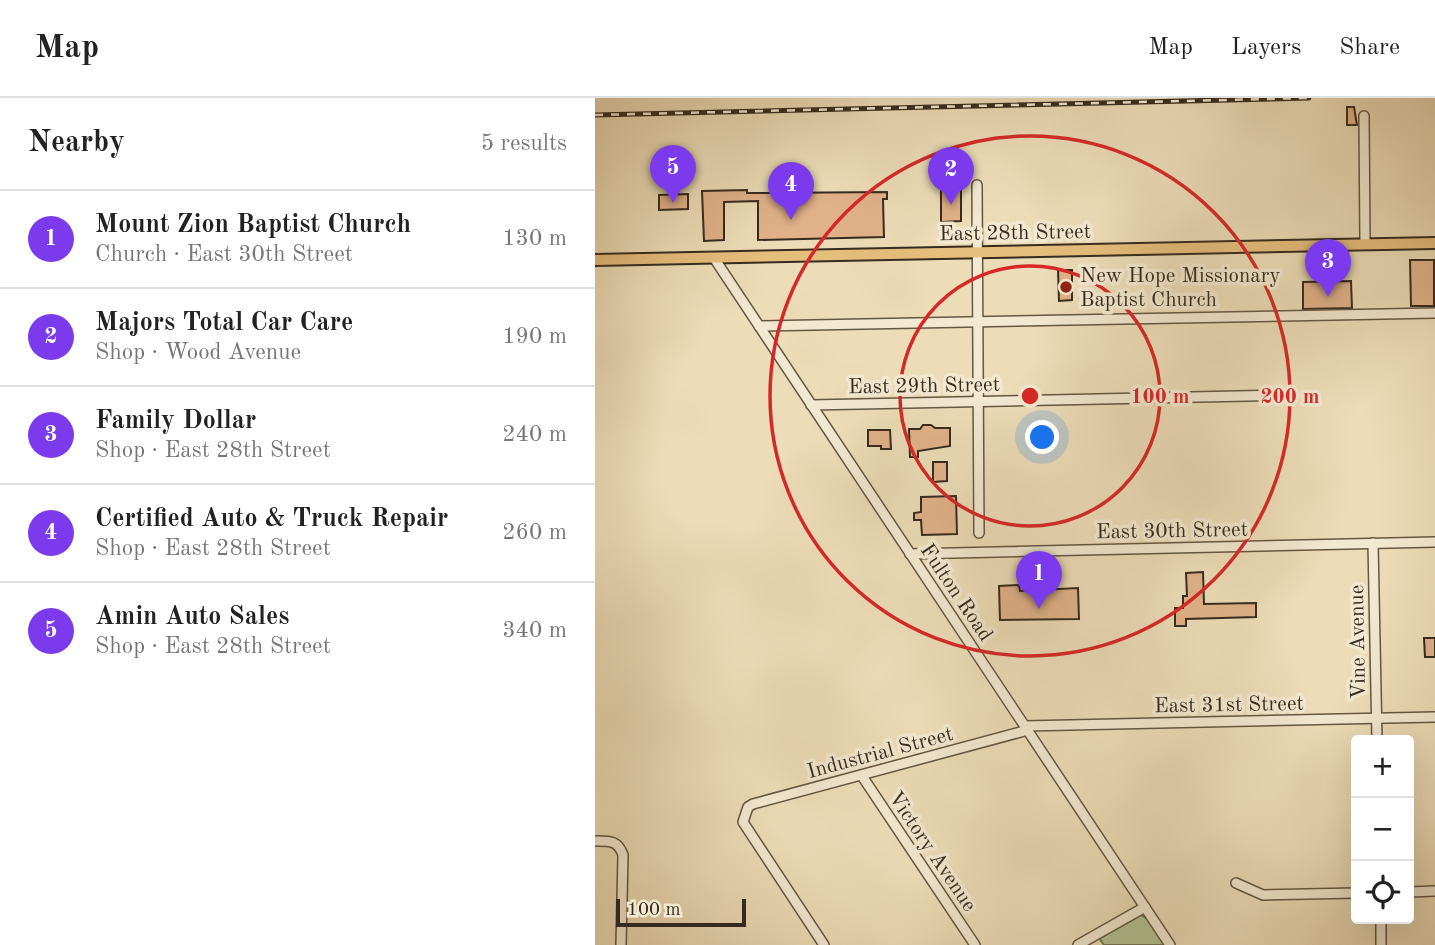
<!DOCTYPE html>
<html lang="en">
<head>
<meta charset="utf-8">
<style>
  body { margin:0; font-family:"Old Standard TT",serif; background:#f2f2f2; color:#222 }
  .controls { position:absolute; right:21px; bottom:21px; display:grid; overflow:hidden; border-radius:7px; box-shadow:0 7px 28px #0002 }
  .controls button { width:63px; height:63px; display:grid; place-items:center; padding:0; border:0; border-bottom:2px solid #e0e0e0; background:#fff; color:#222; font:35px sans-serif }
  .scale { position:absolute; left:21px; bottom:18px; width:130px; box-sizing:border-box; padding-left:7px; border:4px solid #362b1e; border-top:0; font-size:19px; line-height:24px; white-space:nowrap; color:#362b1e; -webkit-text-stroke:5px #f3e8d0; paint-order:stroke }
  .you { position:absolute; left:448px; top:340px; width:24px; height:24px; margin:-18px; border:5px solid #fff; border-radius:50%; background:#1a73e8; box-shadow:0 0 0 10px #1a73e833 }
  .badge { display:grid; place-items:center; width:46px; height:46px; border-radius:50%; background:#7c3aed; color:#fff; font-size:23px; font-weight:700 }
  .pin { position:absolute; translate:-50% -58px; filter:drop-shadow(0 2px 4px #0008) }
  .pin::after { content:''; position:absolute; top:37px; width:24px; height:21px; background:inherit; clip-path:polygon(0 0,100% 0,50% 100%) }
  .list { margin:0; padding:0; list-style:none }
  h2 { display:flex; justify-content:space-between; align-items:center; height:91px; margin:0; padding:0 28px; font-size:30px }
  h2 small { font-size:23px; font-weight:400; color:#767676 }
  .list li { display:grid; grid-template-columns:46px 1fr auto; gap:21px; align-items:center; box-sizing:border-box; height:98px; padding:0 28px; border-top:2px solid #e0e0e0 }
  .list b { display:block; font-size:26px; white-space:nowrap }
  .list p { margin:0; font-size:23px; white-space:nowrap; color:#767676 }
  .list em { font-size:23px; font-style:normal; color:#767676 }
  .icon { flex:none; width:38px; height:38px; fill:none; stroke:currentColor; stroke-width:2; stroke-linecap:round; stroke-linejoin:round }
  .map { position:relative; flex:none; width:840px; height:847px; overflow:hidden }
  header { display:flex; align-items:center; gap:42px; box-sizing:border-box; height:98px; padding:0 35px; background:#fff; border-bottom:2px solid #e0e0e0 }
  header strong { font-size:33px }
  nav { display:flex; gap:38px; margin-inline-start:auto; font-size:24px }
  main { display:flex }
  aside { flex:1; background:#fff }
  .map>svg:first-child { display:block }
  .green { fill:#b2c293; stroke:#747658; stroke-width:2 }
  .building { fill:#e1b28a; stroke:#362b1e; stroke-width:2 }
  .lines { fill:none; stroke-linecap:round; stroke-linejoin:round }
  .minor-casing { stroke:#645744; stroke-width:12 }
  .major-casing { stroke:#362b1e; stroke-width:14 }
  .minor { stroke:#f3e8d0; stroke-width:9 }
  .major { stroke:#e6be7c; stroke-width:10 }
  .rail-casing { stroke:#362b1e; stroke-width:5 }
  .rail { stroke:#f3e8d0; stroke-width:2.5; stroke-dasharray:8; stroke-linecap:butt }
  .ring { fill:none; stroke:#d62828; stroke-width:3.5 }
  .poi-dot { fill:#8f2418; stroke:#f3e8d0; stroke-width:2.5 }
  .labels { text-anchor:middle; stroke-width:7; stroke-linejoin:round; paint-order:stroke }
  .street-label { font-size:21px; fill:#362b1e; stroke:#f3e8d0 }
  .poi-label { font-size:21px; fill:#362b1e; stroke:#f3e8d0; text-anchor:start }
  .centre { fill:#d62828; stroke:#f3e8d0; stroke-width:3.5 }
  .ring-label { font-size:21px; text-anchor:middle; font-weight:bold; fill:#d62828; stroke:#f3e8d0; stroke-width:7; stroke-linejoin:round; paint-order:stroke }
</style>
</head>
<body>
<header>
<strong>Map</strong>
<nav><a>Map</a><a>Layers</a><a>Share</a></nav>
</header>
<main>
<aside>
<h2>Nearby<small>5 results</small></h2>
<ul class="list">
<li><span class="badge">1</span><div><b>Mount Zion Baptist Church</b><p>Church · East 30th Street</p></div><em>130 m</em></li>
<li><span class="badge">2</span><div><b>Majors Total Car Care</b><p>Shop · Wood Avenue</p></div><em>190 m</em></li>
<li><span class="badge">3</span><div><b>Family Dollar</b><p>Shop · East 28th Street</p></div><em>240 m</em></li>
<li><span class="badge">4</span><div><b>Certified Auto &amp; Truck Repair</b><p>Shop · East 28th Street</p></div><em>260 m</em></li>
<li><span class="badge">5</span><div><b>Amin Auto Sales</b><p>Shop · East 28th Street</p></div><em>340 m</em></li>
</ul>
</aside>
<div class="map">
<svg width="840" height="847" viewBox="0 0 840 847">
  <rect width="100%" height="100%" fill="#ecdcb7"/>
  <filter id="stains"><feTurbulence type="fractalNoise" baseFrequency=".00286" numOctaves="4"/><feColorMatrix values="0 0 0 0 .2 0 0 0 0 .09 0 0 0 0 .02 0 0 0 .5 -.17"/></filter>
  <radialGradient id="worn" r=".72"><stop offset=".6" stop-color="#630" stop-opacity="0"/><stop offset="1" stop-color="#630" stop-opacity=".3"/></radialGradient>
  <polygon class="green" points="546,817 554,822 571,847 509,847 504,840"/>
  <g class="building">
    <polygon points="752,9 759,9 762,27 752,27"/>
    <polygon points="366,87 366,123 346,124 346,88"/>
    <polygon points="152,92 152,95 292,94 292,101 288,101 289,139 163,142 163,103 129,104 129,142 109,143 107,93"/>
    <polygon points="93,96 93,111 64,112 64,97"/>
    <polygon points="815,162 839,162 839,208 816,208"/>
    <polygon points="463,172 477,172 477,202 464,203"/>
    <polygon points="756,183 757,210 708,211 708,184"/>
    <polygon points="328,327 336,327 340,330 355,330 355,348 323,353 323,359 315,359 314,331 325,331"/>
    <polygon points="273,332 295,332 296,351 286,351 286,348 273,348"/>
    <polygon points="338,364 352,364 352,383 338,384"/>
    <polygon points="361,398 362,436 327,437 326,422 319,422 319,415 326,414 326,399"/>
    <polygon points="608,474 609,506 661,505 661,519 591,521 591,528 580,528 580,510 588,510 588,498 592,498 591,475"/>
    <polygon points="424,487 425,493 483,490 484,521 405,522 404,488"/>
    <polygon points="829,540 840,540 840,559 830,559"/>
  </g>
  <g class="lines">
    <defs>
      <g id="minor">
        <polyline points="769,18 770,146"/>
        <polyline points="382,87 384,435"/>
        <polyline points="119,160 575,847"/>
        <polyline points="164,228 840,215"/>
        <polyline points="216,307 695,297"/>
        <polyline points="778,445 782,642"/>
        <polyline points="315,456 840,444"/>
        <polyline points="430,628 840,619"/>
        <polyline points="267,678 380,847"/>
        <path d="M0,743C14,743 23,742 28,757L26,847"/>
        <polyline points="641,785 668,797 761,795"/>
        <polyline points="814,794 840,793"/>
        <polyline points="786,821 786,847"/>
        <polyline points="229,847 148,724 153,709 158,706 433,632"/>
        <polyline points="483,847 550,809"/>
      </g>
      <polyline id="major" points="0,162 840,145"/>
    </defs>
    <use href="#minor" class="minor-casing"/>
    <use href="#major" class="major-casing"/>
    <use href="#minor" class="minor"/>
    <use href="#major" class="major"/>
    <defs>
      <polyline id="rail" points="0,17 714,0"/>
    </defs>
    <use href="#rail" class="rail-casing"/>
    <use href="#rail" class="rail"/>
  </g>
  <g class="ring">
    <circle cx="435" cy="298" r="130"/>
    <circle cx="435" cy="298" r="260"/>
  </g>
  <circle class="poi-dot" cx="471" cy="189" r="7"/>
  <g class="labels">
    <g class="street-label">
      <text transform="translate(420 134) rotate(-1)" y="7">East 28th Street</text>
      <text transform="translate(329 287) rotate(-1)" y="7">East 29th Street</text>
      <text transform="translate(577 432) rotate(-1)" y="7">East 30th Street</text>
      <text transform="translate(362 494) rotate(56)" y="7">Fulton Road</text>
      <text transform="translate(762 544) rotate(-91)" y="7">Vine Avenue</text>
      <text transform="translate(634 606) rotate(-1)" y="7">East 31st Street</text>
      <text transform="translate(285 654) rotate(-15)" y="7">Industrial Street</text>
      <text transform="translate(338 753) rotate(56)" y="7">Victory Avenue</text>
    </g>
    <g class="poi-label">
      <text x="485" y="184">New Hope Missionary<tspan x="485" dy="24">Baptist Church</tspan></text>
    </g>
  </g>
  <circle cx="435" cy="298" r="10" class="centre"/>
  <g class="ring-label">
    <text x="565" y="305">100 m</text>
    <text x="695" y="305">200 m</text>
  </g>
  <rect width="100%" height="100%" filter="url(#stains)"/>
  <rect width="100%" height="100%" fill="url(#worn)"/>
</svg>
<div class="controls">
<button>+</button>
<button>−</button>
<button><svg class="icon" aria-label="locate" viewBox="0 0 24 24"><circle cx="12" cy="12" r="6"/><path d="M12 2v4M12 18v4M2 12h4M18 12h4"/></svg></button>
</div>
<div class="scale">100 m</div>
<div class="you"></div>
<div class="pin badge" style="left:444px;top:511px">1</div>
<div class="pin badge" style="left:356px;top:107px">2</div>
<div class="pin badge" style="left:733px;top:199px">3</div>
<div class="pin badge" style="left:196px;top:122px">4</div>
<div class="pin badge" style="left:78px;top:105px">5</div>
</div>
</main>
</body>
</html>
